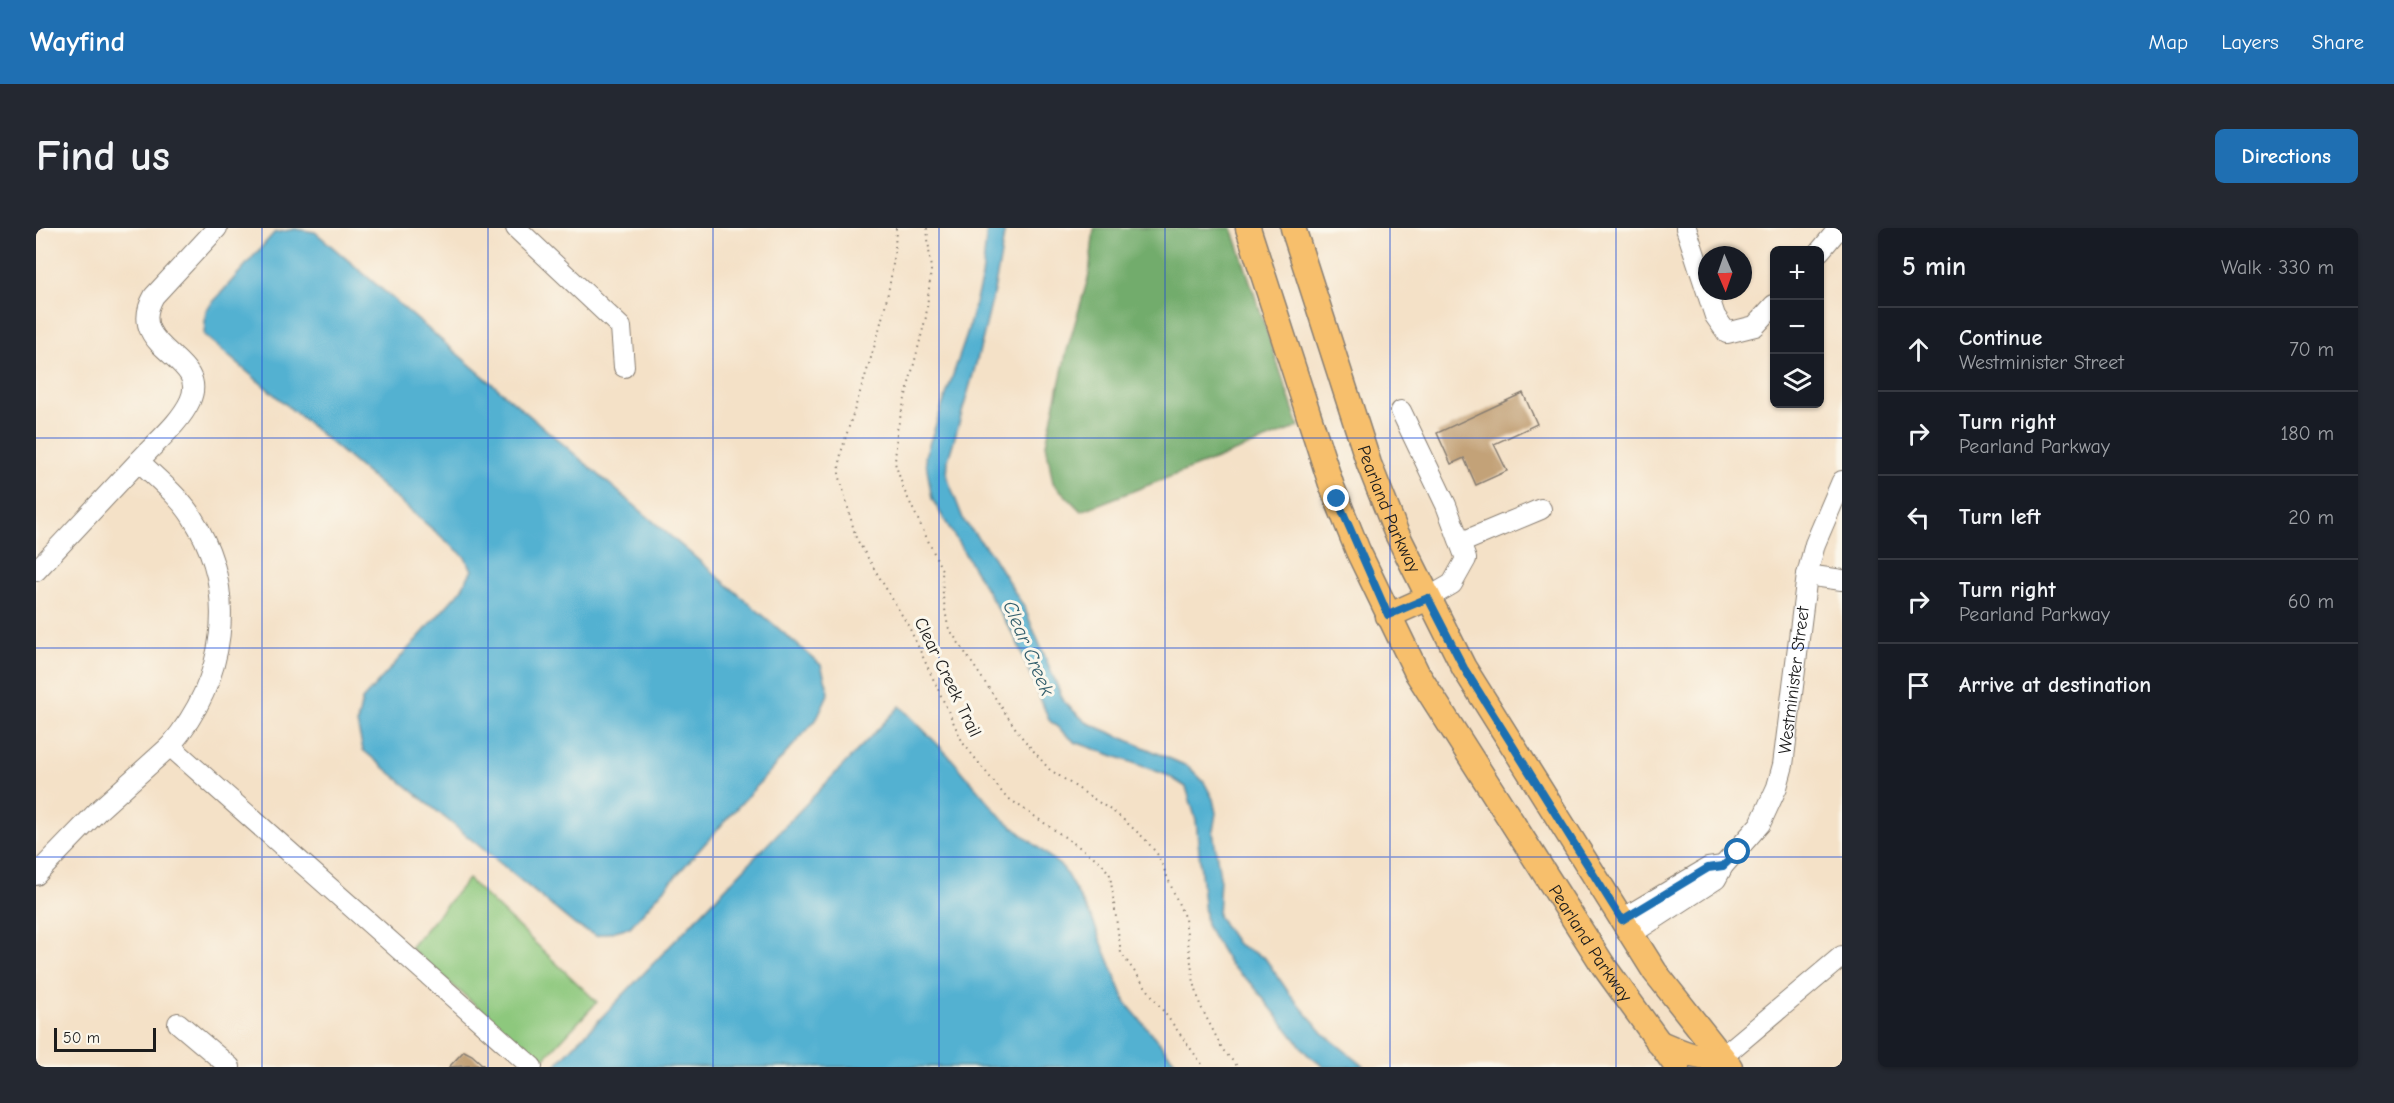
<!DOCTYPE html>
<html lang="en">
<head>
<meta charset="utf-8">
<style>
  body { margin:0; font-family:"Comic Neue",sans-serif; background:#242831; color:#f1f3f6 }
  .controls { position:absolute; right:18px; top:18px; display:grid; overflow:hidden; border-radius:9px; box-shadow:0 2px 4px #0004 }
  .controls button { width:54px; height:54px; display:grid; place-items:center; padding:0; border:0; border-bottom:2px solid #363941; background:#171b24; color:#f1f3f6; font:30px sans-serif }
  .compass { position:absolute; left:1662px; top:18px; width:54px; height:54px; border-radius:50%; background:#171b24; box-shadow:0 2px 4px #0004; rotate:178deg }
  .scale { position:absolute; left:18px; bottom:15px; width:102px; box-sizing:border-box; padding-left:6px; border:3px solid #1c1c1c; border-top:0; font-size:16px; line-height:21px; white-space:nowrap; color:#1c1c1c; -webkit-text-stroke:4px #fbf7ec; paint-order:stroke }
  .stop { position:absolute; width:18px; height:18px; margin:-14px; border:4px solid #1f6fb2; border-radius:50%; background:#fff }
  .stop.end { background:#1f6fb2; border-color:#fff; box-shadow:0 2px 6px #0008 }
  .list { margin:0; padding:0; list-style:none }
  h2 { display:flex; justify-content:space-between; align-items:center; height:78px; margin:0; padding:0 24px; font-size:26px }
  h2 small { font-size:20px; font-weight:400; color:#9ea1a6 }
  .list li { display:grid; grid-template-columns:39px 1fr auto; gap:18px; align-items:center; box-sizing:border-box; height:84px; padding:0 24px; border-top:2px solid #363941 }
  .list b { display:block; font-size:22px; white-space:nowrap }
  .list p { margin:0; font-size:20px; white-space:nowrap; color:#9ea1a6 }
  .list em { font-size:20px; font-style:normal; color:#9ea1a6 }
  .icon { flex:none; width:33px; height:33px; fill:none; stroke:currentColor; stroke-width:2; stroke-linecap:round; stroke-linejoin:round }
  .map { position:relative; flex:none; width:1806px; height:839px; overflow:hidden; border-radius:9px }
  header { display:flex; align-items:center; gap:36px; box-sizing:border-box; height:84px; padding:0 30px; background:#1f6fb2; color:#fff }
  header strong { font-size:28px }
  nav { display:flex; gap:33px; margin-inline-start:auto; font-size:21px }
  .intro { display:flex; align-items:center; justify-content:space-between; box-sizing:border-box; height:144px; padding:0 36px }
  h1 { margin:0; font-size:42px }
  .button { padding:15px 27px; border-radius:9px; background:#1f6fb2; color:#fff; font-size:21px; font-weight:700 }
  main { display:flex; gap:36px; padding:0 36px }
  aside { flex:1; background:#171b24; border-radius:9px; box-shadow:0 2px 4px #0004 }
  .map>svg:first-child { display:block }
  .green { fill:#8dc87d; stroke:#54724c; stroke-width:1.5 }
  .forest { fill:#72ac6c; stroke:#476444; stroke-width:1.5 }
  .water { fill:#52b1d1; stroke:#376676; stroke-width:1.5 }
  .building { fill:#c3a278 }
  .lines { fill:none; stroke-linecap:round; stroke-linejoin:round }
  .minor-casing { stroke:#887e72; stroke-width:22 }
  .major-casing { stroke:#887e72; stroke-width:27 }
  .path { stroke:#887e72; stroke-width:2; stroke-dasharray:1.5 4.5; stroke-linecap:butt }
  .minor { stroke:#fff; stroke-width:20 }
  .major { stroke:#f7bf6c; stroke-width:24 }
  .route { stroke:#1f6fb2; stroke-width:8 }
  .grid { fill:none; stroke:#1d4ed8; stroke-width:1.5; stroke-opacity:0.55 }
  .labels { text-anchor:middle; stroke-width:6; stroke-linejoin:round; paint-order:stroke }
  .street-label { font-size:18px; fill:#1c1c1c; stroke:#fbf7ec }
  .water-label { font-size:20px; font-style:italic; fill:#345f6d; stroke:#fbf7ec }
</style>
</head>
<body>
<header>
<strong>Wayfind</strong>
<nav><a>Map</a><a>Layers</a><a>Share</a></nav>
</header>
<div class="intro"><h1>Find us</h1><a class="button">Directions</a></div>
<main>
<div class="map">
<svg width="1806" height="839" viewBox="0 0 1806 839">
  <rect width="100%" height="100%" fill="#fbf7ec"/>
  <filter id="ink" filterUnits="userSpaceOnUse"><feTurbulence type="fractalNoise" baseFrequency=".0167" numOctaves="2"/><feDisplacementMap in="SourceGraphic" scale="12" xChannelSelector="R" yChannelSelector="G"/><feConvolveMatrix kernelMatrix="1 2 1 2 8 2 1 2 1" color-interpolation-filters="sRGB"/></filter>
  <filter id="wash" filterUnits="userSpaceOnUse"><feTurbulence type="fractalNoise" baseFrequency=".008" numOctaves="4" result="noise"/><feDisplacementMap in="SourceGraphic" scale="24" xChannelSelector="R" yChannelSelector="G"/><feGaussianBlur stdDeviation="1.35" result="paint"/><feColorMatrix in="noise" values="0 0 0 0 0 0 0 0 0 0 0 0 0 0 0 0 0 1.4 0 .05"/><feComposite in="paint" operator="in"/></filter>
  <g filter="url(#wash)">
    <rect width="100%" height="100%" fill="#f4e1c7"/>
    <polygon class="green" points="432,651 561,774 505,834 374,720"/>
    <polygon class="forest" points="1058,0 1196,0 1263,199 1045,283 1017,255 1010,216 1030,126 1053,47"/>
    <g class="water">
      <path d="M951,0H969C958,80 935,155 912,232L911,249L928,293L956,327L988,379L1028,474L1050,494L1153,539L1168,554L1177,571L1180,585L1177,603L1184,649L1182,688L1201,716L1229,730L1253,765L1288,806L1329,839H1288L1271,826L1216,756L1194,737L1170,697L1160,592L1150,559L1131,547L1039,514L1013,492L980,411L896,271L889,228L930,109L946,49Z"/>
      <polygon points="259,1 279,4 785,437 793,464 780,492 594,699 560,708 539,697 327,522 321,495 326,472 425,362 436,342 428,328 168,107 170,82 238,5"/>
      <polygon points="864,478 914,529 965,589 1027,640 1057,693 1090,775 1144,839 518,839"/>
    </g>
    <g id="blocks">
      <g class="building">
        <polygon points="1487,165 1501,196 1458,216 1471,243 1440,257 1428,230 1415,236 1401,205"/>
        <polygon points="428,823 436,827 447,837 413,839"/>
      </g>
    </g>
  </g>
  <g filter="url(#ink)">
    <use href="#blocks" fill-opacity="0" stroke="#887e72" stroke-width="1.5"/>
    <g class="lines">
      <defs>
        <g id="minor">
          <polyline points="480,0 585,99 588,139"/>
          <polyline points="1650,0 1679,88 1691,105 1719,98 1738,77"/>
          <polyline points="1784,23 1803,0"/>
          <polyline points="1365,183 1410,277 1430,331 1416,356 1392,370"/>
          <path d="M103,233C119,215 144,195 154,173C175,128 87,122 118,68L181,0"/>
          <polyline points="1424,315 1505,281"/>
          <path d="M0,343L103,233C121,251 143,268 156,289C204,364 189,453 134,518"/>
          <polyline points="1771,347 1806,352"/>
          <polyline points="0,647 63,582 134,518 496,839"/>
          <polyline points="1586,691 1672,640 1687,638"/>
          <path id="s1" d="M1595,706L1680,651L1687,638L1724,596L1741,559L1747,537L1771,347L1779,316L1806,253"/>
          <polyline points="142,795 194,839"/>
          <polyline points="1686,829 1806,728"/>
        </g>
        <g id="major">
          <path id="s2" d="M1212,0L1296,259L1322,323L1381,445L1567,737L1641,839"/>
          <path id="s3" d="M1257,0L1333,236L1360,304L1428,440L1619,744L1694,839"/>
          <polyline points="1352,388 1392,370"/>
          <path d="M1622,814C1643,823 1663,833 1686,829"/>
        </g>
      </defs>
      <use href="#minor" class="minor-casing"/>
      <use href="#major" class="major-casing"/>
      <g class="path">
        <path d="M860,0C858,76 826,153 805,225L803,246L820,310L873,399L927,515L969,568L1065,634L1074,647L1085,725L1168,839"/>
        <polyline points="891,0 895,42 890,89 861,202 859,235 868,262 906,342 907,369 912,399 984,507 1013,541 1082,587 1109,611 1122,627 1149,691 1157,750 1164,777 1187,822 1202,839"/>
      </g>
      <use href="#minor" class="minor"/>
      <use href="#major" class="major"/>
    </g>
  </g>
  <g class="lines" filter="url(#ink)">
    <polyline class="route" points="1301,271 1352,387 1392,370 1428,440 1586,692 1672,640 1687,638 1702,624"/>
  </g>
  <path class="grid" d="M226,0V839M452,0V839M677,0V839M903,0V839M1129,0V839M1354,0V839M1580,0V839M0,210H1806M0,420H1806M0,629H1806"/>
  <g class="labels">
    <g class="street-label">
      <text dy="6" stroke="none"><textPath href="#s3" startOffset="297">Pearland Parkway</textPath></text>
      <text transform="translate(912 449) rotate(64)" y="6">Clear Creek Trail</text>
      <text dy="6" stroke="none"><textPath href="#s1" startOffset="321">Westminister Street</textPath></text>
      <text dy="6" stroke="none"><textPath href="#s2" startOffset="798">Pearland Parkway</textPath></text>
    </g>
    <g class="water-label">
      <text transform="translate(993 420) rotate(67)" y="7">Clear Creek</text>
    </g>
  </g>
</svg>
<div class="controls">
<button>+</button>
<button>−</button>
<button><svg class="icon" aria-label="layers" viewBox="0 0 24 24"><path d="M12 4l9 5-9 5-9-5zM3 14l9 5 9-5"/></svg></button>
</div>
<svg class="compass" viewBox="-18 -18 36 36"><path d="M0-13l5 13h-10z" fill="#e53935"/><path d="M0 13l5-13h-10z" fill="#9ea1a6"/></svg>
<div class="scale">50 m</div>
<div class="stop" style="left:1702px;top:624px"></div>
<div class="stop end" style="left:1301px;top:271px"></div>
</div>
<aside>
<h2>5 min<small>Walk · 330 m</small></h2>
<ul class="list">
<li><svg class="icon" aria-label="ahead" viewBox="0 0 24 24"><path d="M12 20V5M6 11l6-6 6 6"/></svg><div><b>Continue</b><p>Westminister Street</p></div><em>70 m</em></li>
<li><svg class="icon" aria-label="right" viewBox="0 0 24 24"><path d="M7 20v-9h11M14 6l5 5-5 5"/></svg><div><b>Turn right</b><p>Pearland Parkway</p></div><em>180 m</em></li>
<li><svg class="icon" aria-label="left" viewBox="0 0 24 24"><path d="M17 20v-9H6M10 6l-5 5 5 5"/></svg><div><b>Turn left</b></div><em>20 m</em></li>
<li><svg class="icon" aria-label="right" viewBox="0 0 24 24"><path d="M7 20v-9h11M14 6l5 5-5 5"/></svg><div><b>Turn right</b><p>Pearland Parkway</p></div><em>60 m</em></li>
<li><svg class="icon" aria-label="arrive" viewBox="0 0 24 24"><path d="M6 21V4h12l-3 4 3 4H6"/></svg><div><b>Arrive at destination</b></div></li>
</ul>
</aside>
</main>
</body>
</html>
